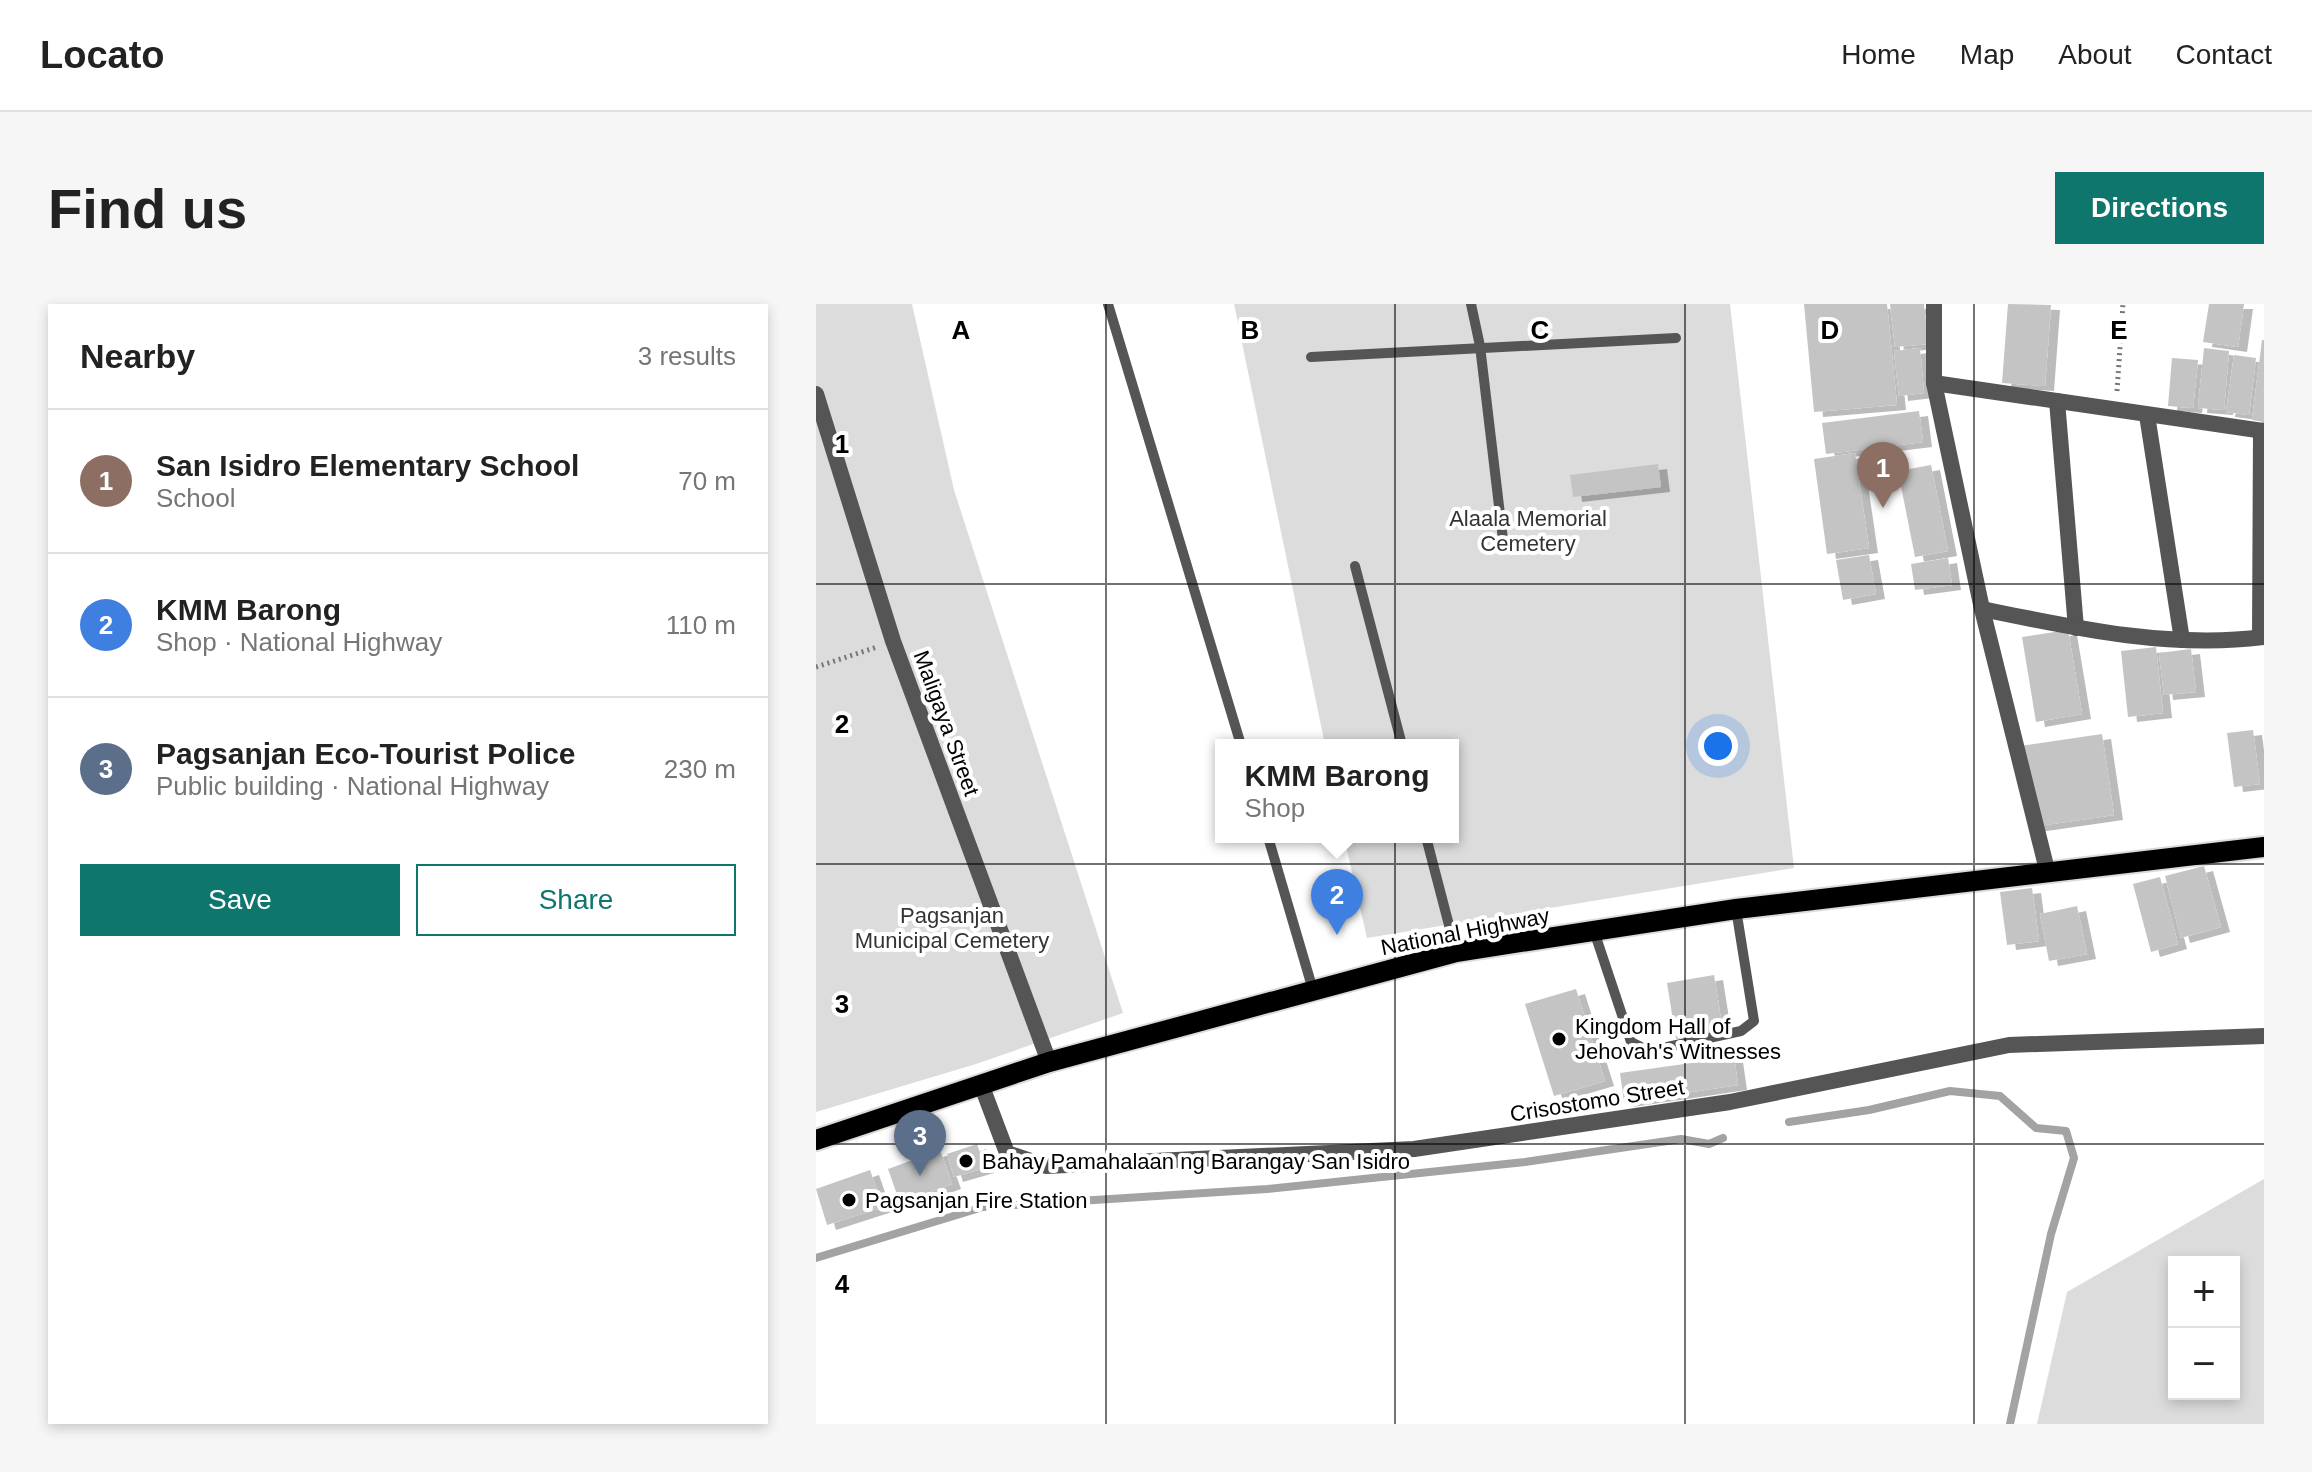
<!DOCTYPE html>
<html lang="en">
<head>
<meta charset="utf-8">
<style>
  body { margin:0; font-family:Arial,sans-serif; background:#f6f6f6; color:#222 }
  .controls { position:absolute; right:24px; bottom:24px; display:grid; overflow:hidden; border-radius:0px; box-shadow:0 4px 12px #0003 }
  .controls button { width:72px; height:72px; display:grid; place-items:center; padding:0; border:0; border-bottom:2px solid #e0e0e0; background:#fff; color:#222; font:40px sans-serif }
  .you { position:absolute; left:902px; top:442px; width:28px; height:28px; margin:-20px; border:6px solid #fff; border-radius:50%; background:#1a73e8; box-shadow:0 0 0 12px #1a73e833 }
  .badge { display:grid; place-items:center; width:52px; height:52px; border-radius:50%; background:#0f766e; color:#fff; font-size:26px; font-weight:700 }
  .pin { position:absolute; translate:-50% -66px; filter:drop-shadow(0 2px 4px #0008) }
  .pin::after { content:''; position:absolute; top:42px; width:28px; height:24px; background:inherit; clip-path:polygon(0 0,100% 0,50% 100%) }
  .popup { position:absolute; left:399px; top:435px; width:244px; height:104px; box-sizing:border-box; display:grid; place-content:center; border-radius:0px; background:#fff; filter:drop-shadow(0 2px 6px #0005); font-size:26px; white-space:nowrap; color:#767676 }
  .popup b { font-size:30px; color:#222 }
  .popup::after { content:''; position:absolute; left:50%; top:100%; margin-left:-16px; border:16px solid transparent; border-top-color:#fff }
  .list { margin:0; padding:0; list-style:none }
  h2 { display:flex; justify-content:space-between; align-items:center; height:104px; margin:0; padding:0 32px; font-size:34px }
  h2 small { font-size:26px; font-weight:400; color:#767676 }
  .list li { display:grid; grid-template-columns:52px 1fr auto; gap:24px; align-items:center; box-sizing:border-box; height:144px; padding:0 32px; border-top:2px solid #e0e0e0 }
  .list b { display:block; font-size:30px; white-space:nowrap }
  .list p { margin:0; font-size:26px; white-space:nowrap; color:#767676 }
  .list em { font-size:26px; font-style:normal; color:#767676 }
  .actions { display:flex; gap:16px; padding:24px 32px }
  .actions a { flex:1; padding:18px 0; border:2px solid #0f766e; border-radius:0px; text-align:center; font-size:28px; color:#0f766e }
  .actions .main { background:#0f766e; color:#fff }
  .map { position:relative; flex:none; width:1448px; height:1120px; overflow:hidden; border-radius:0px }
  header { display:flex; align-items:center; gap:48px; box-sizing:border-box; height:112px; padding:0 40px; background:#fff; border-bottom:2px solid #e0e0e0 }
  header strong { font-size:38px }
  nav { display:flex; gap:44px; margin-inline-start:auto; font-size:28px }
  .intro { display:flex; align-items:center; justify-content:space-between; box-sizing:border-box; height:192px; padding:0 48px }
  h1 { margin:0; font-size:56px }
  .button { padding:20px 36px; border-radius:0px; background:#0f766e; color:#fff; font-size:28px; font-weight:700 }
  main { display:flex; gap:48px; padding:0 48px }
  aside { flex:1; background:#fff; border-radius:0px; box-shadow:0 4px 12px #0003 }
  .map>svg:first-child { display:block }
  .green { fill:#dcdcdc; fill-rule:evenodd }
  .lines { fill:none; stroke-linecap:round; stroke-linejoin:round }
  .stream { stroke:#a3a3a3; stroke-width:8 }
  .building { fill:#c4c4c4; filter:url(#shadow) }
  .primary-casing { stroke:#dbdbdb; stroke-width:24 }
  .path { stroke:#777; stroke-width:5; stroke-dasharray:2 4; stroke-linecap:butt }
  .lane { stroke:#555; stroke-width:10 }
  .street { stroke:#555; stroke-width:16 }
  .primary { stroke:#000; stroke-width:20 }
  .grid { fill:none; stroke:#000; stroke-width:2; stroke-opacity:0.55 }
  .poi-dot { fill:#000; stroke:#fff; stroke-width:3 }
  .labels { text-anchor:middle; stroke-width:8; stroke-linejoin:round; paint-order:stroke }
  .park-label { font-size:22px; fill:#333; stroke:#fff }
  .street-label { font-size:22px; fill:#000; stroke:#fff }
  .poi-label { font-size:22px; fill:#000; stroke:#fff; text-anchor:start }
  .grid-label { font-size:26px; text-anchor:middle; font-weight:bold; fill:#000; stroke:#fff; stroke-width:8; stroke-linejoin:round; paint-order:stroke }
</style>
</head>
<body>
<header>
<strong>Locato</strong>
<nav><a>Home</a><a>Map</a><a>About</a><a>Contact</a></nav>
</header>
<div class="intro"><h1>Find us</h1><a class="button">Directions</a></div>
<main>
<aside>
<h2>Nearby<small>3 results</small></h2>
<ul class="list">
<li><span class="badge" style="background:#8d6e63">1</span><div><b>San Isidro Elementary School</b><p>School</p></div><em>70 m</em></li>
<li><span class="badge" style="background:#3f7fe0">2</span><div><b>KMM Barong</b><p>Shop · National Highway</p></div><em>110 m</em></li>
<li><span class="badge" style="background:#5c6f8a">3</span><div><b>Pagsanjan Eco-Tourist Police</b><p>Public building · National Highway</p></div><em>230 m</em></li>
</ul>
<div class="actions"><a class="main">Save</a><a>Share</a></div>
</aside>
<div class="map">
<svg width="1448" height="1120" viewBox="0 0 1448 1120">
  <defs>
    <filter id="shadow"><feDropShadow dx="9" dy="5" stdDeviation="0" flood-color="#0004"/></filter>
  </defs>
  <rect width="100%" height="100%" fill="#fff"/>
  <g class="green">
    <polygon points="0,0 96,0 138,186 307,709 160,760 0,808"/>
    <polygon points="418,0 914,0 978,564 551,634 528,533 637,533 637,441 509,441"/>
    <path d="M1448,875V1120H1221L1251,988ZM1418,958V1090H1358V958Z"/>
  </g>
  <g class="lines">
    <g class="stream">
      <polyline points="973,818 1053,806 1134,787 1184,792 1220,824 1250,827 1258,854 1235,930 1194,1120"/>
      <polyline points="0,954 167,903 451,885 709,858 865,835 893,840 907,834"/>
    </g>
  </g>
  <g class="building">
    <polygon points="988,0 1071,0 1081,101 998,108"/>
    <polygon points="1074,0 1108,0 1112,40 1079,43"/>
    <polygon points="1192,0 1235,1 1229,82 1186,79"/>
    <polygon points="1393,0 1428,0 1422,43 1387,38"/>
    <polygon points="1446,36 1448,36 1448,118 1436,116"/>
    <polygon points="1104,44 1108,89 1083,92 1078,47"/>
    <polygon points="1388,44 1413,47 1408,106 1382,104"/>
    <polygon points="1418,51 1440,54 1433,111 1410,108"/>
    <polygon points="1356,54 1382,56 1377,104 1352,102"/>
    <polygon points="1103,107 1107,138 1010,150 1006,119"/>
    <polygon points="1039,149 1053,244 1011,250 998,155"/>
    <polygon points="842,160 845,183 757,193 754,171"/>
    <polygon points="1115,161 1132,247 1099,253 1082,167"/>
    <polygon points="1053,251 1060,290 1027,296 1020,256"/>
    <polygon points="1132,254 1136,281 1099,286 1095,260"/>
    <polygon points="1252,326 1266,410 1220,418 1206,333"/>
    <polygon points="1340,343 1347,409 1312,413 1305,347"/>
    <polygon points="1375,345 1380,388 1348,391 1343,349"/>
    <polygon points="1437,426 1444,480 1418,483 1411,429"/>
    <polygon points="1286,430 1298,511 1215,523 1204,442"/>
    <polygon points="1388,562 1405,623 1365,634 1349,572"/>
    <polygon points="1344,573 1362,640 1335,648 1317,580"/>
    <polygon points="1216,584 1223,637 1191,641 1184,588"/>
    <polygon points="1261,602 1271,650 1233,657 1224,610"/>
    <polygon points="898,671 907,728 860,735 851,679"/>
    <polygon points="760,685 789,777 738,792 709,700"/>
    <polygon points="918,753 922,781 808,798 804,769"/>
    <polygon points="161,840 169,864 138,873 131,850"/>
    <polygon points="124,846 136,880 84,899 72,865"/>
    <polygon points="54,866 67,903 11,921 0,885"/>
  </g>
  <g class="lines">
    <defs>
      <polyline id="primary" points="0,836 233,758 640,648 920,605 1448,543"/>
    </defs>
    <use href="#primary" class="primary-casing"/>
    <g class="path">
      <polyline points="1301,87 1307,0"/>
      <polyline points="0,363 61,343"/>
    </g>
    <g class="lane">
      <polyline points="292,0 425,441"/>
      <polyline points="655,0 664,42 688,244"/>
      <polyline points="495,53 860,34"/>
      <polyline points="539,262 586,441"/>
      <polyline points="452,533 497,686"/>
      <polyline points="610,533 640,648"/>
      <polyline points="778,627 815,738 833,747 925,727 938,717 920,605"/>
    </g>
    <g class="street">
      <polyline points="1118,79 1118,0"/>
      <polyline points="0,90 77,337 233,758"/>
      <polyline points="1241,97 1260,324"/>
      <polyline points="1331,111 1366,336"/>
      <path d="M1166,305C1258,324 1354,345 1448,333"/>
      <polyline points="1444,333 1445,127"/>
      <polyline points="1232,570 1166,305 1118,79 1448,127"/>
      <polyline points="165,780 191,849 230,862 598,845 914,798 1193,741 1448,732"/>
    </g>
    <use href="#primary" class="primary"/>
  </g>
  <path class="grid" d="M290,0V1120M579,0V1120M869,0V1120M1158,0V1120M0,280H1448M0,560H1448M0,840H1448"/>
  <g class="poi-dot">
    <circle cx="743" cy="735" r="8"/>
    <circle cx="150" cy="857" r="8"/>
    <circle cx="33" cy="896" r="8"/>
  </g>
  <g class="labels">
    <g class="park-label">
      <text x="712" y="222">Alaala Memorial<tspan x="712" dy="25">Cemetery</tspan></text>
      <text x="136" y="619">Pagsanjan<tspan x="136" dy="25">Municipal Cemetery</tspan></text>
    </g>
    <g class="street-label">
      <text transform="translate(131 419) rotate(70)" y="8">Maligaya Street</text>
      <text transform="translate(649 627) rotate(-11)" y="8">National Highway</text>
      <text transform="translate(781 796) rotate(-9)" y="8">Crisostomo Street</text>
    </g>
    <g class="poi-label">
      <text x="759" y="730">Kingdom Hall of<tspan x="759" dy="25">Jehovah's Witnesses</tspan></text>
      <text x="166" y="865">Bahay Pamahalaan ng Barangay San Isidro</text>
      <text x="49" y="904">Pagsanjan Fire Station</text>
    </g>
  </g>
  <g class="grid-label">
    <text x="145" y="35">A</text>
    <text x="434" y="35">B</text>
    <text x="724" y="35">C</text>
    <text x="1014" y="35">D</text>
    <text x="1303" y="35">E</text>
    <text x="26" y="149">1</text>
    <text x="26" y="429">2</text>
    <text x="26" y="709">3</text>
    <text x="26" y="989">4</text>
  </g>
</svg>
<div class="controls">
<button>+</button>
<button>−</button>
</div>
<div class="you"></div>
<div class="pin badge" style="left:1067px;top:204px;background:#8d6e63">1</div>
<div class="pin badge" style="left:521px;top:631px;background:#3f7fe0">2</div>
<div class="popup"><b>KMM Barong</b>Shop</div>
<div class="pin badge" style="left:104px;top:872px;background:#5c6f8a">3</div>
</div>
</main>
</body>
</html>
